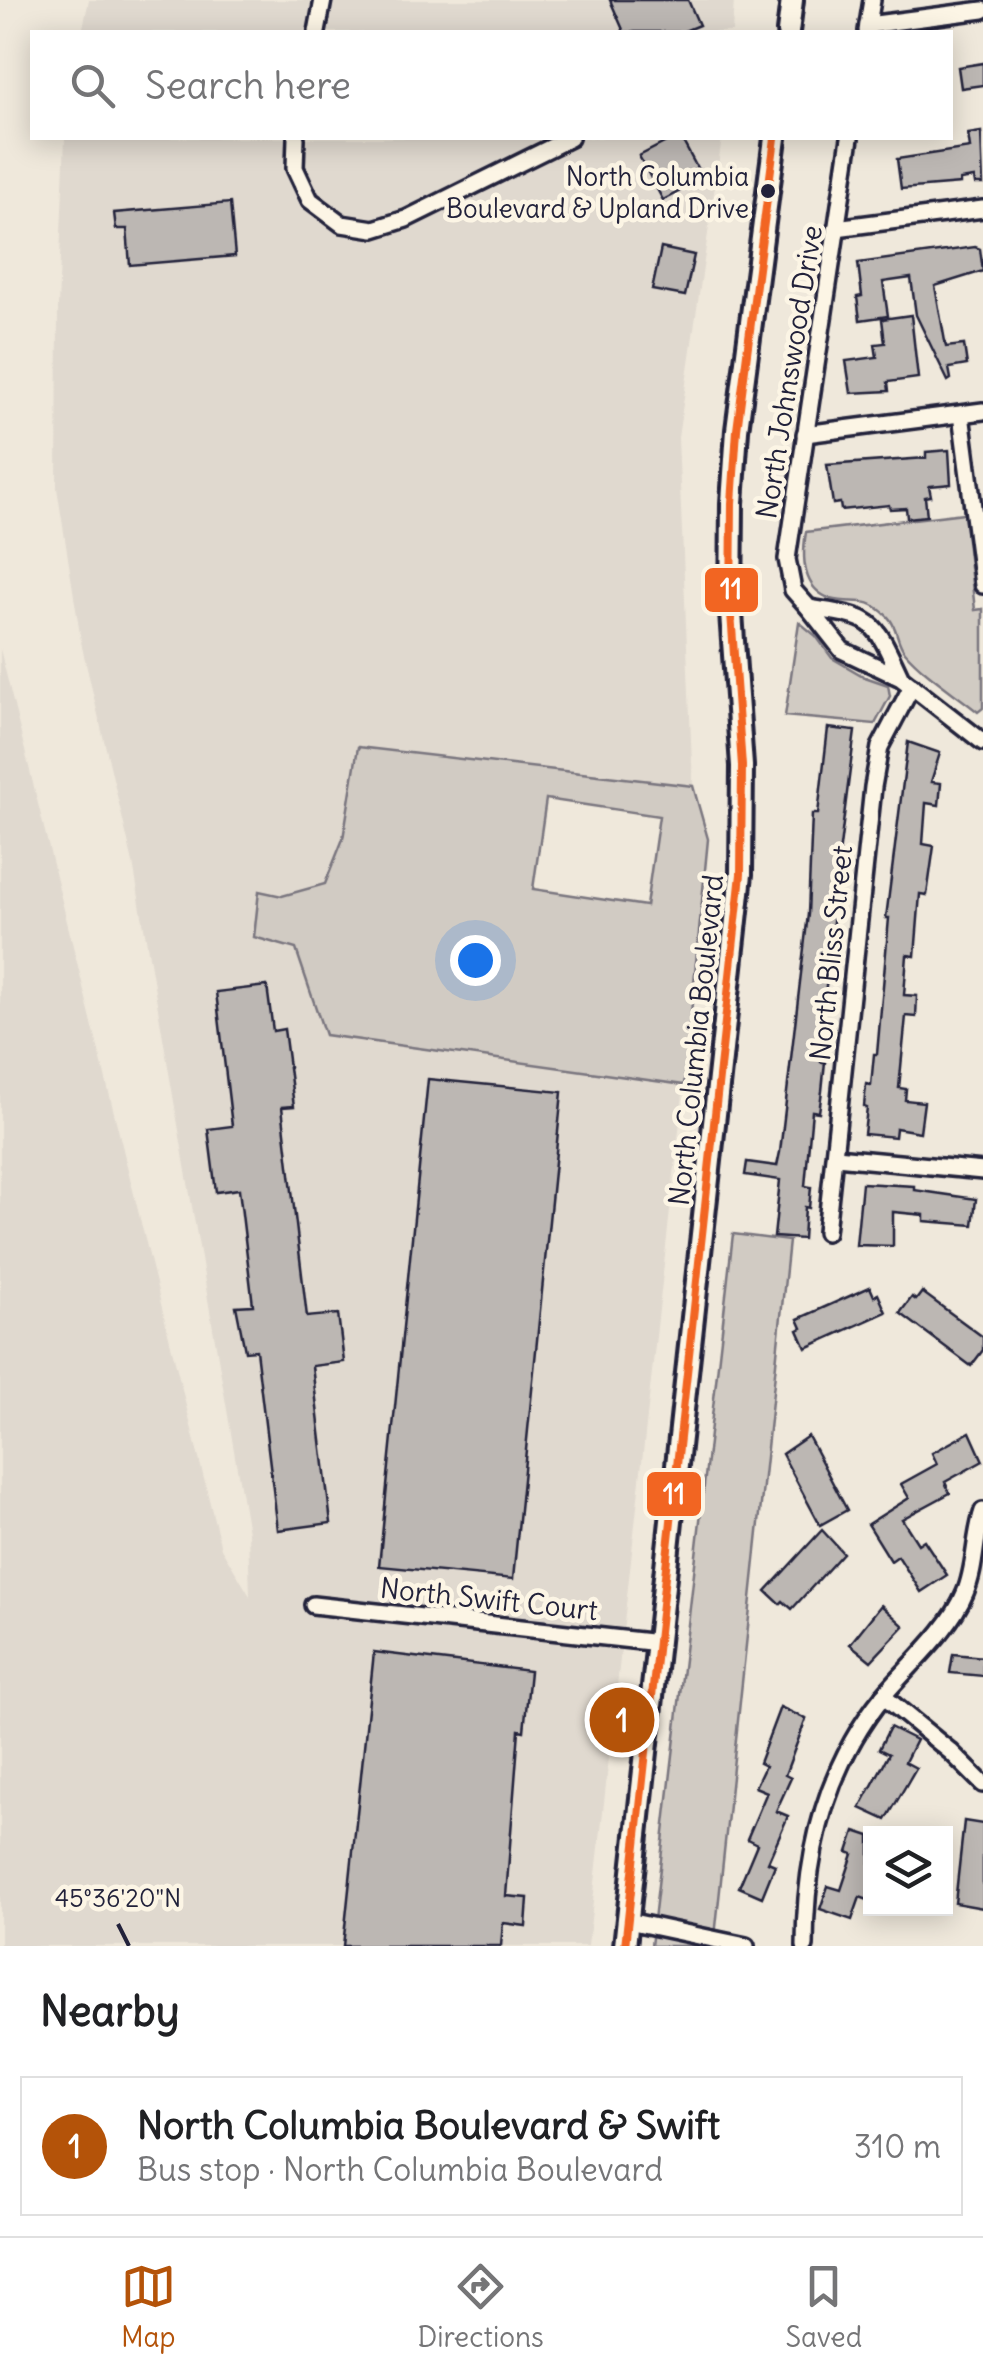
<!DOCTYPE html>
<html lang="en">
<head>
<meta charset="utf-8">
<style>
  body { margin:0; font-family:Delius,sans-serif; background:#f2f2f2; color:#202124 }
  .controls { position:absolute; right:30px; bottom:30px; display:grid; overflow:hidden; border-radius:0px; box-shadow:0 5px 25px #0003 }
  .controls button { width:90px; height:90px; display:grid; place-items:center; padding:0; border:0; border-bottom:2px solid #e0e0e0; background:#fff; color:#202124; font:50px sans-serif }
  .you { position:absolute; left:475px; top:960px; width:35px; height:35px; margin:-25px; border:8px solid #fff; border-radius:50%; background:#1a73e8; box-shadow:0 0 0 15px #1a73e833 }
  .badge { display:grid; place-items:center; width:65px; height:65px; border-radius:50%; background:#b45309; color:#fff; font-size:32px; font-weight:700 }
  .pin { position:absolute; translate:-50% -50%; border:5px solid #fff; box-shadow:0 2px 10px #0006 }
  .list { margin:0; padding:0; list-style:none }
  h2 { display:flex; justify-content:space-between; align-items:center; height:130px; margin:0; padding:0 40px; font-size:42px }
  h2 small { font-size:32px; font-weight:400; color:#757577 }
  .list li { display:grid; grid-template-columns:65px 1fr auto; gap:30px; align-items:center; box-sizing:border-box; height:140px; margin:0 20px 20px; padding:0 20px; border:2px solid #e0e0e0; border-radius:0px }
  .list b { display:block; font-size:38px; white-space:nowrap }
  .list p { margin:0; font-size:32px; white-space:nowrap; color:#757577 }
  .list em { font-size:32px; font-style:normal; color:#757577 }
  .icon { flex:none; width:55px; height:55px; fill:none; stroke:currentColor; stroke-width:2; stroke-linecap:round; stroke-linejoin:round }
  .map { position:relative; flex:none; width:983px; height:1946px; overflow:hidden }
  .search { position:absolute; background:#fff; box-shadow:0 5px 25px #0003; left:30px; right:30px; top:30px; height:110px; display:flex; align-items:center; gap:25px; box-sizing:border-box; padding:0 35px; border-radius:0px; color:#757577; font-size:38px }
  .sheet { height:290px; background:#fff }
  nav { display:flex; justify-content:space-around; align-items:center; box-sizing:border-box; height:140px; border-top:2px solid #e0e0e0; background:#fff; font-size:28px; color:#757577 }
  nav a { display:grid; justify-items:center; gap:5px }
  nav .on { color:#b45309 }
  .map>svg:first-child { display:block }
  .built { fill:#e0d9cf }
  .green { fill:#d1cbc3; stroke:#7a767f; stroke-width:2.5; fill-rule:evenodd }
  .building { fill:#bcb7b3; stroke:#22223b; stroke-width:2.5 }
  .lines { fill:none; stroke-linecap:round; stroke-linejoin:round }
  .minor-casing { stroke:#22223b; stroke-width:22 }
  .secondary-casing { stroke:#22223b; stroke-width:28 }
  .minor { stroke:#fcf5e5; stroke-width:15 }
  .secondary { stroke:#fcf5e5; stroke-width:20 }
  .bus-1-casing { stroke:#fcf5e5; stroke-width:15 }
  .bus-1 { stroke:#f26522; stroke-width:8 }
  .ticks { fill:none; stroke:#22223b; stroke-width:4 }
  .bus-dot { fill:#22223b; stroke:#fcf5e5; stroke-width:4 }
  .labels { text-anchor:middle; stroke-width:9; stroke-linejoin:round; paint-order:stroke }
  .bus-label { font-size:26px; fill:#22223b; stroke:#fcf5e5; text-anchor:end }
  .street-label { font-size:28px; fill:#22223b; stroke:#fcf5e5 }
  .ticks-label { font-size:25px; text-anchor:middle; fill:#22223b; stroke:#fcf5e5; stroke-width:9; stroke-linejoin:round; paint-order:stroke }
  .line-badge { stroke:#fcf5e5; stroke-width:4 }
  .badge-label { font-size:28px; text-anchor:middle; font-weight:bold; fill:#fff }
</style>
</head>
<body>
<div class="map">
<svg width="983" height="1946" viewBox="0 0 983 1946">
  <rect width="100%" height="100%" fill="#efe8db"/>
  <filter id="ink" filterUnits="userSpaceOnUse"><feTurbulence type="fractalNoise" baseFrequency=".01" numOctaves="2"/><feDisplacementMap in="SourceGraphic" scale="20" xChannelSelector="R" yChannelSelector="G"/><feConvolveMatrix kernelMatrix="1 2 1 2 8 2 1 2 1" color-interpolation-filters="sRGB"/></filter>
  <g filter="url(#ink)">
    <g class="built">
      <polygon points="89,0 734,0 732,32 82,32"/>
      <polygon points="65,138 722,138 678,438 693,786 358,747 343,839 325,884 282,896 259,891 254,937 296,948 326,1035 684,1085 588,1946 0,1946 0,649 221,1548 250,1596 248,1532 133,863 82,647 57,488 58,306"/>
    </g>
    <g class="green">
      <path d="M964,513L975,610L983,609V708L978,712C955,693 925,675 905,652C896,642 898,627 888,617C865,593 855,606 831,599C802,589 802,556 806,532Z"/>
      <polygon points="799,622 816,636 832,658 865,677 888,685 890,696 875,724 785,716"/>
      <path d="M358,747L693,786L708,839L684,1085L325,1035L296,949L254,937L259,891L282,896L325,884L343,839ZM546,799L659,816L646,906L533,889Z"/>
      <polygon points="733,1234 789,1241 714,1946 651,1946"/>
    </g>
    <g class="building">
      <polygon points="610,0 688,0 699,25 682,32 624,32"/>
      <polygon points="983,63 983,85 961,88 958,67"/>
      <polygon points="981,132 983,184 975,184 974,178 960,180 960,184 901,189 897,159 970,148 968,134"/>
      <polygon points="674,138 681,138 703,179 663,200 639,156"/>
      <polygon points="230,203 235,256 130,265 127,229 116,229 114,213"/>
      <polygon points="975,247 980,249 983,271 935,286 946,347 964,345 967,365 949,368 951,379 948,381 916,315 911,278 883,282 888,316 860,320 857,297 862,296 858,263"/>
      <polygon points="661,248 694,255 685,296 652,290"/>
      <polygon points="911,315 918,378 888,382 889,391 851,393 846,361 877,357 875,344 885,343 882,319"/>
      <polygon points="949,450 951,484 929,486 931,496 925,497 927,516 907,518 906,508 890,509 889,505 841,510 840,503 833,504 827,465 926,458 926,452"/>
      <polygon points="828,728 855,731 836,878 838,879 831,939 834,940 832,960 829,960 821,1028 821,1062 825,1062 822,1091 819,1112 812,1111 805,1186 811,1187 809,1208 805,1207 803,1239 774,1237 780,1180 745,1175 747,1162 777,1166 780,1152 808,914 812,814 818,814"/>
      <polygon points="908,742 940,753 931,782 941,783 939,805 926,803 923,844 934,846 927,895 920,894 915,956 907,955 904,995 917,996 916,1017 906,1016 899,1088 906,1089 905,1100 924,1102 920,1132 896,1128 895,1137 864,1134 867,1108 864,1107 866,1084 871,1085 874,1054 877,1054 889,918 886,918"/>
      <polygon points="267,986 273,1031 284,1029 294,1106 282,1107 307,1317 338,1314 344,1362 312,1366 331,1523 278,1530 256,1350 245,1351 236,1306 253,1305 239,1189 216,1192 208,1129 232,1126 216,992"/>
      <polygon points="428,1079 562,1092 513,1579 379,1566"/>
      <polygon points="862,1183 914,1186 914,1190 976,1199 973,1225 924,1221 924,1215 893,1212 893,1246 856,1245"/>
      <polygon points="870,1287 874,1296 878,1294 886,1312 806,1348 798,1330 802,1328 798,1319"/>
      <polygon points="922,1292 983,1337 983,1350 971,1366 900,1313 912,1297 916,1300"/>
      <polygon points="970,1432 983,1461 945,1482 950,1493 902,1519 918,1544 924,1540 947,1575 921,1592 898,1556 891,1561 868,1524 909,1498 901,1484 937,1464 932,1453"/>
      <polygon points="808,1436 847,1510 820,1525 782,1454"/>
      <polygon points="822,1530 843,1553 792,1609 783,1601 780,1604 766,1591"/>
      <polygon points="881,1605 904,1626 871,1661 850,1644"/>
      <polygon points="374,1652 530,1671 524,1731 519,1730 506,1896 528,1898 526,1926 503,1923 501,1946 343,1946"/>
      <polygon points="953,1654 983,1657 983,1676 950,1673"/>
      <polygon points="780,1707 806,1719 785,1775 791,1778 776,1811 788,1816 768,1862 775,1865 762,1897 739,1887 757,1844 747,1839 767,1792 755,1787 765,1766 759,1763"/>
      <polygon points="890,1727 916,1740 905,1762 916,1768 886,1820 860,1808 889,1754 879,1749"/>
      <polygon points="964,1821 983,1824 983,1908 955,1903"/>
      <polygon points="855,1831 870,1836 870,1893 868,1900 860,1897 852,1920 820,1909 828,1886 841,1890 853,1854 848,1852"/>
    </g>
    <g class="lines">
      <defs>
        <g id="minor">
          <polyline points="868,25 983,10"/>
          <polyline points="867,31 872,0"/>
          <polyline points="317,32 323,0"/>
          <polyline points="296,138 295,168 310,200 342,224 374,229 406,219 570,138"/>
          <polyline points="836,228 983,209"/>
          <polyline points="961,414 983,585"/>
          <polyline points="805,434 983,411"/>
          <polyline points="809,608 793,590 787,559 850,138"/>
          <path d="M901,678C873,617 875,618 809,608L842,650L901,678L983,742"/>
          <polyline points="836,1157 983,1171"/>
          <polyline points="826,1232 873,787 880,747 912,686"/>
          <polyline points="313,1605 659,1643"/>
          <polyline points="883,1696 951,1752 983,1784"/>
          <polyline points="628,1921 746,1946"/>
          <path d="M805,1946C805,1856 826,1766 884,1695C910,1664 950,1630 965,1593C976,1568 974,1537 983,1511"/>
        </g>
        <g id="secondary">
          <polyline points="788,32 792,0"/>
          <polyline points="625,1946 741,874 742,766 731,613 732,503 737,430 775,138"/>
        </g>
      </defs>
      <use href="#minor" class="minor-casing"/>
      <use href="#secondary" class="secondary-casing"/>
      <use href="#minor" class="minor"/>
      <use href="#secondary" class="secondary"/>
      <defs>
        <polyline id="bus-1" points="625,1946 741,874 742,766 731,613 732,503 737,430 775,138"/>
      </defs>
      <use href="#bus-1" class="bus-1-casing"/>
      <use href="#bus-1" class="bus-1"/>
    </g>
  </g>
  <path class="ticks" d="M118,1924L129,1946"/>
  <circle class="bus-dot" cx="768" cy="191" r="9"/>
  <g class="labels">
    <g class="bus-label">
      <text x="749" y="186">North Columbia<tspan x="749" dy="32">Boulevard &amp; Upland Drive</tspan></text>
    </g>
    <g class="street-label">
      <text transform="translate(789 372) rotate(-81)" y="10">North Johnswood Drive</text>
      <text transform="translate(831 953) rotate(-84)" y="10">North Bliss Street</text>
      <text transform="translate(696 1040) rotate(-84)" y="10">North Columbia Boulevard</text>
      <text transform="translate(489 1599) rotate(6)" y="10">North Swift Court</text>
    </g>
  </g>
  <g class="ticks-label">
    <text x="118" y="1907">45°36'20"N</text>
  </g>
  <g class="line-badge">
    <rect x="703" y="566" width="57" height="48" rx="10" fill="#f26522"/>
    <rect x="645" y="1470" width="58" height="48" rx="10" fill="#f26522"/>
  </g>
  <g class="badge-label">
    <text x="731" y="599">11</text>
    <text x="674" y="1504">11</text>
  </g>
</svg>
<div class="controls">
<button><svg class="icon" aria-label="layers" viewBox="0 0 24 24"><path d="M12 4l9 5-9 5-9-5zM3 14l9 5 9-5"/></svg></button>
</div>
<div class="you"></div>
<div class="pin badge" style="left:622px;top:1720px">1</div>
<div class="search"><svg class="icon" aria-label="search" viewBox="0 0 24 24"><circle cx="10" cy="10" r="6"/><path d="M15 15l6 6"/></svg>Search here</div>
</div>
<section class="sheet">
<h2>Nearby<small></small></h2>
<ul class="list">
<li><span class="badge">1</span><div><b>North Columbia Boulevard &amp; Swift</b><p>Bus stop · North Columbia Boulevard</p></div><em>310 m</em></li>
</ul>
</section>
<nav>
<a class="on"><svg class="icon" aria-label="map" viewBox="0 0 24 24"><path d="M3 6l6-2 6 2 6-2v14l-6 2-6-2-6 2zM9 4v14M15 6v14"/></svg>Map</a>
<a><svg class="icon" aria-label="directions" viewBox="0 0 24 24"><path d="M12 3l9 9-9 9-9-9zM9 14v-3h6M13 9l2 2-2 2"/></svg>Directions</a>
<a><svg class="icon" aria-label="saved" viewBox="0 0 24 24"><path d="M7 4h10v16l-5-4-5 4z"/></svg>Saved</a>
</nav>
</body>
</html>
